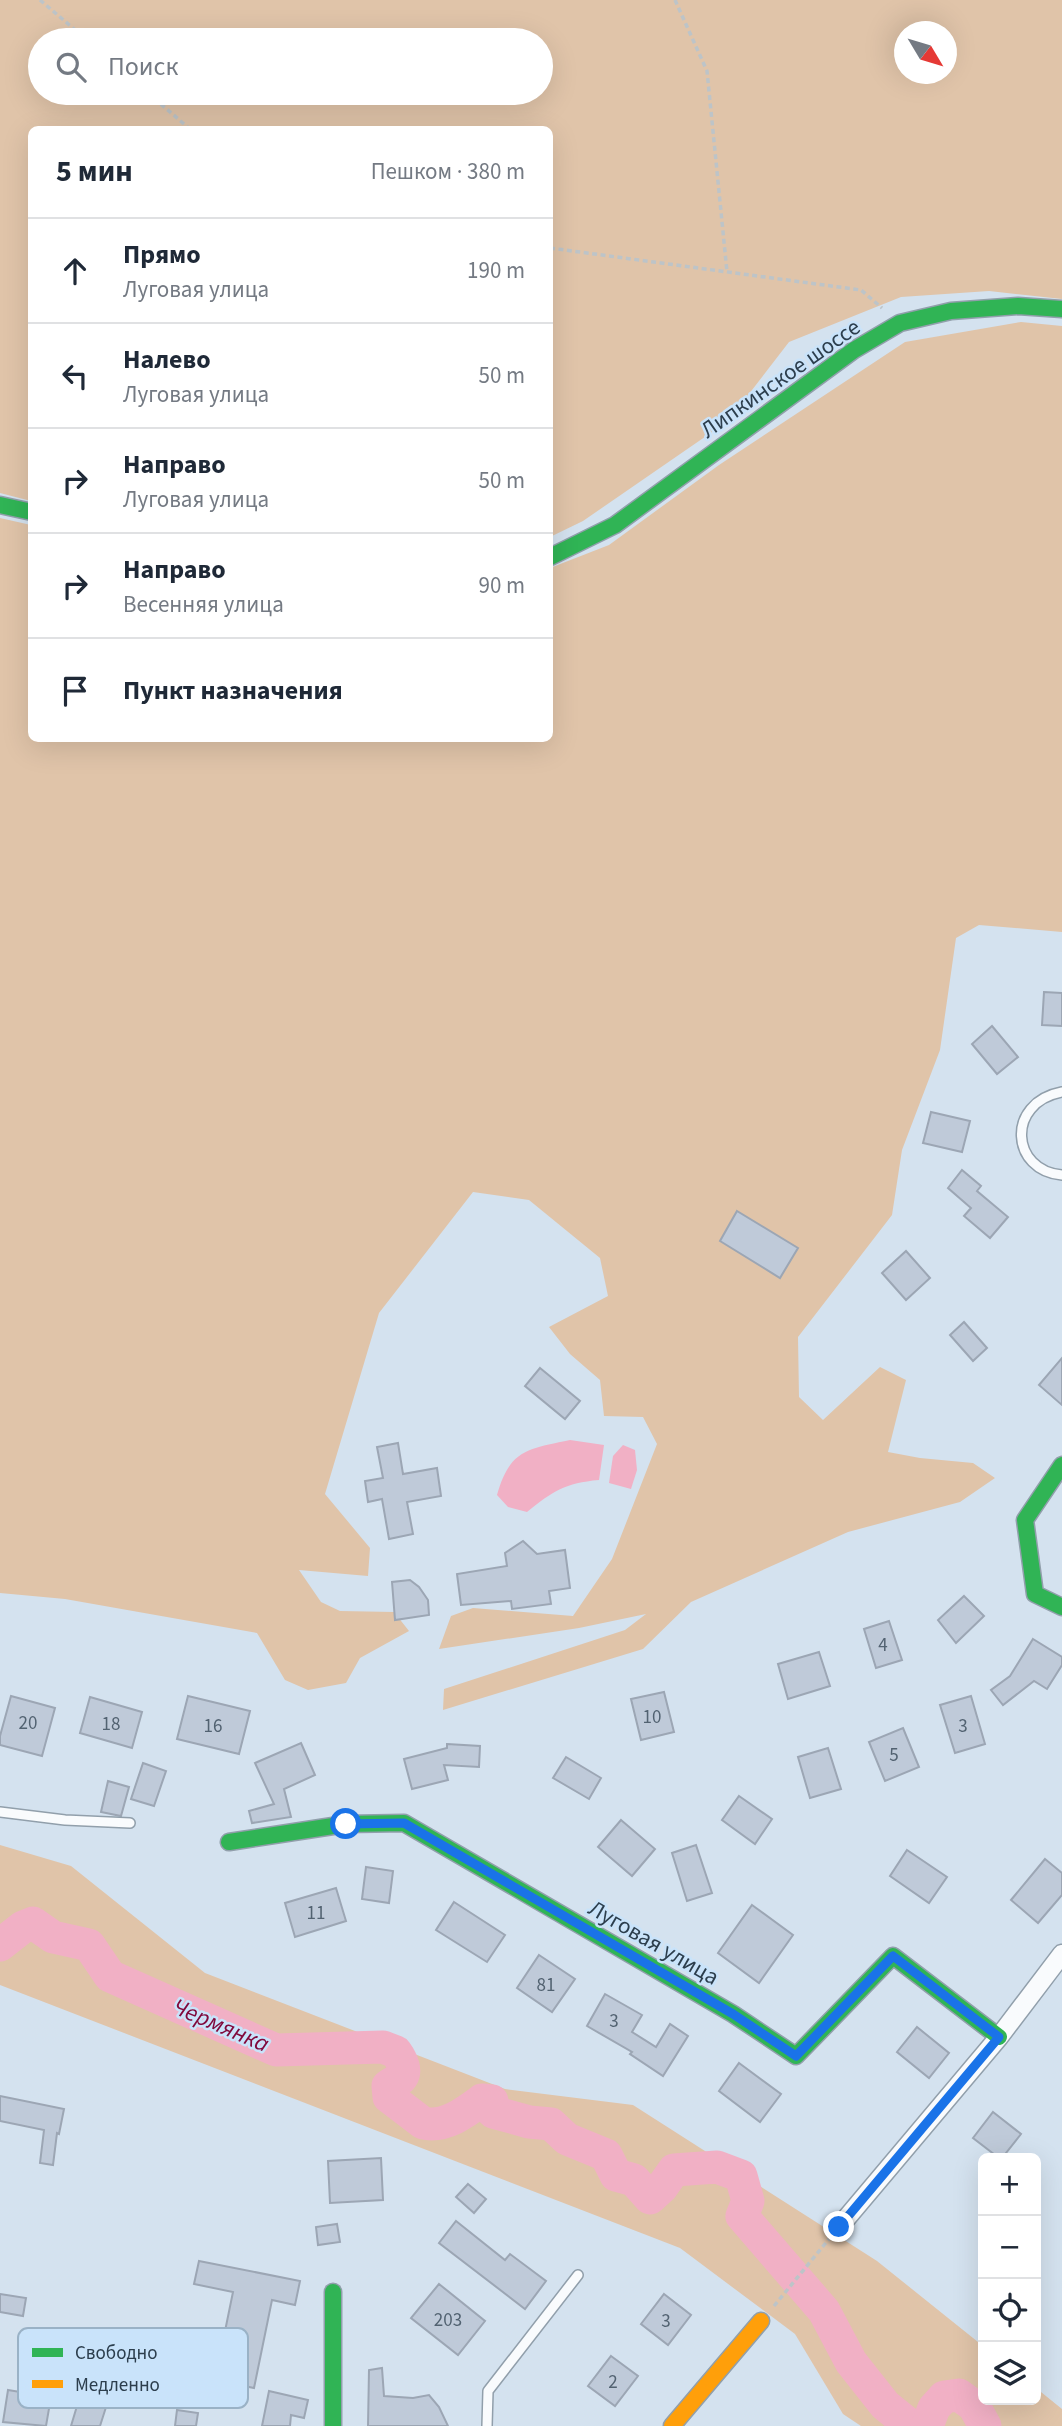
<!DOCTYPE html>
<html lang="ru">
<head>
<meta charset="utf-8">
<style>
  body { margin:0; font-family:"Source Sans 3",sans-serif; background:#f2f2f3; color:#1f2937 }
  .controls { position:absolute; right:21px; bottom:21px; display:grid; overflow:hidden; border-radius:10px; box-shadow:0 7px 28px #0002 }
  .controls button { width:63px; height:63px; display:grid; place-items:center; padding:0; border:0; border-bottom:2px solid #e0e1e3; background:#fff; color:#1f2937; font:35px sans-serif }
  .compass { position:absolute; left:894px; top:21px; width:63px; height:63px; border-radius:50%; background:#fff; box-shadow:0 7px 28px #0002; rotate:128deg }
  .stop { position:absolute; width:21px; height:21px; margin:-16px; border:5px solid #1a73e8; border-radius:50%; background:#fff }
  .stop.end { background:#1a73e8; border-color:#fff; box-shadow:0 2px 7px #0008 }
  .list { margin:0; padding:0; list-style:none }
  h2 { display:flex; justify-content:space-between; align-items:center; height:91px; margin:0; padding:0 28px; font-size:30px }
  h2 small { font-size:23px; font-weight:400; color:#747a83 }
  .list li { display:grid; grid-template-columns:46px 1fr auto; gap:21px; align-items:center; box-sizing:border-box; height:105px; padding:0 28px; border-top:2px solid #e0e1e3 }
  .list b { display:block; font-size:26px; white-space:nowrap }
  .list p { margin:0; font-size:23px; white-space:nowrap; color:#747a83 }
  .list em { font-size:23px; font-style:normal; color:#747a83 }
  .icon { flex:none; width:38px; height:38px; fill:none; stroke:currentColor; stroke-width:2; stroke-linecap:round; stroke-linejoin:round }
  .map { position:relative; flex:none; width:1062px; height:2426px; overflow:hidden }
  .search { position:absolute; background:#fff; box-shadow:0 7px 28px #0002; left:28px; top:28px; width:525px; height:77px; display:flex; align-items:center; gap:18px; box-sizing:border-box; padding:0 24px; border-radius:38px; color:#747a83; font-size:26px }
  .panel { position:absolute; background:#fff; box-shadow:0 7px 28px #0002; left:28px; top:126px; width:525px; height:616px; border-radius:10px }
  .map>svg:first-child { display:block }
  .green { fill:#e0c4a9; fill-rule:evenodd }
  .water { fill:#f1b0c5 }
  .lines { fill:none; stroke-linecap:round; stroke-linejoin:round }
  .river { stroke:#f1b0c5; stroke-width:33 }
  .building { fill:#bfcad9; stroke:#9ca6b4; stroke-width:2 }
  .lane-casing { stroke:#919fab; stroke-width:12 }
  .street-casing { stroke:#919fab; stroke-width:21 }
  .fast-casing { stroke:#919fab; stroke-width:19 }
  .slow-casing { stroke:#919fab; stroke-width:19 }
  .path { stroke:#bdc4c8; stroke-width:3.5; stroke-dasharray:5 3.5; stroke-linecap:butt }
  .lane { stroke:#f9fbfd; stroke-width:9 }
  .street { stroke:#f9fbfd; stroke-width:18 }
  .fast { stroke:#30b455; stroke-width:16 }
  .slow { stroke:#ff9f0a; stroke-width:16 }
  .route { stroke:#1a73e8; stroke-width:9 }
  .labels { text-anchor:middle; stroke-width:5; stroke-linejoin:round; paint-order:stroke }
  .number-label { font-size:19px; fill:#526271 }
  .street-label { font-size:23px; fill:#2c3e4d; stroke:#c9e3fa }
  .water-label { font-size:24px; font-style:italic; fill:#81093c; stroke:#c9e3fa }
  .key { fill:#c9e3fa; stroke:#9ab2c6; stroke-width:2 }
  .key-label { font-size:19px; fill:#2c3e4d }
</style>
</head>
<body>
<div class="map">
<svg width="1062" height="2426" viewBox="0 0 1062 2426">
  <rect width="100%" height="100%" fill="#d4e2ef"/>
  <g class="green">
    <path d="M0,0H1062V299L989,291L901,297L789,342L728,421L583,521L550,537V130H32L31,501L0,493ZM904,32H946V74H904ZM40,40H541V93H40Z"/>
    <polygon points="1021,322 1062,326 1062,932 979,925 956,938 940,1050 902,1150 892,1215 798,1337 799,1397 823,1420 880,1367 906,1380 888,1452 920,1458 973,1463 995,1478 960,1502 848,1532 691,1602 643,1649 443,1710 444,1689 625,1630 646,1614 579,1628 439,1649 451,1616 473,1608 573,1616 612,1559 657,1444 643,1417 604,1416 600,1380 570,1354 549,1327 608,1296 600,1258 529,1200 473,1192 379,1313 325,1494 370,1548 368,1576 299,1570 321,1602 340,1611 394,1612 409,1631 360,1658 346,1683 308,1690 285,1680 257,1633 65,1599 0,1593 0,518 31,525 32,738 550,738 550,568 609,545 719,465 905,342"/>
    <polygon points="0,1845 71,1866 205,1973 505,2089 633,2105 877,2261 983,2346 983,2400 1036,2400 1036,2388 1062,2409 1062,2426 861,2426 843,2414 795,2334 680,2248 0,1985"/>
  </g>
  <g class="water">
    <path d="M570,1440L604,1445L599,1480C565,1483 553,1491 527,1512L508,1507L497,1495C510,1449 528,1449 570,1440Z"/>
    <polygon points="623,1445 635,1450 637,1470 631,1489 609,1483 613,1456"/>
  </g>
  <g class="lines">
    <g class="river">
      <path d="M0,1945L23,1927L33,1923L53,1937L89,1945L110,1976L276,2050L383,2047L396,2052C401,2059 409,2073 399,2080C395,2082 391,2083 388,2086L389,2097L423,2123C445,2128 466,2112 482,2100L492,2101L493,2112L529,2122L551,2124L567,2139L606,2155L616,2175L634,2180L650,2198L662,2187L674,2170L717,2167L741,2176L748,2201L742,2216L824,2311L851,2362L885,2405L911,2426"/>
      <polyline points="927,2426 934,2408 944,2397 959,2395 974,2406 985,2426"/>
    </g>
  </g>
  <g class="building">
    <polygon points="1044,992 1062,993 1062,1026 1042,1025"/>
    <polygon points="992,1026 1018,1057 997,1074 972,1044"/>
    <polygon points="931,1112 970,1121 962,1152 923,1143"/>
    <polygon points="962,1170 981,1186 977,1191 1008,1217 990,1238 964,1216 971,1208 948,1188"/>
    <polygon points="737,1211 798,1248 780,1278 720,1241"/>
    <polygon points="906,1251 930,1278 906,1300 882,1273"/>
    <polygon points="964,1322 987,1348 973,1361 950,1335"/>
    <polygon points="1062,1358 1062,1405 1039,1385"/>
    <polygon points="540,1368 580,1401 565,1419 525,1386"/>
    <polygon points="398,1443 403,1474 437,1468 441,1496 407,1502 413,1534 389,1539 382,1499 368,1502 365,1481 383,1478 377,1447"/>
    <polygon points="523,1541 537,1554 565,1550 570,1588 549,1591 551,1604 512,1609 511,1601 461,1605 457,1574 507,1566 505,1553"/>
    <polygon points="410,1580 419,1587 428,1600 429,1615 395,1620 392,1582"/>
    <polygon points="964,1596 984,1616 956,1643 938,1620"/>
    <polygon points="889,1621 902,1660 876,1668 864,1629"/>
    <polygon points="1033,1639 1062,1657 1062,1665 1047,1689 1034,1681 1003,1705 991,1690 1010,1676"/>
    <polygon points="819,1652 830,1686 788,1699 778,1664"/>
    <polygon points="664,1692 674,1732 641,1740 631,1699"/>
    <polygon points="11,1696 55,1708 42,1756 0,1745 0,1736"/>
    <polygon points="188,1696 250,1711 239,1754 177,1739"/>
    <polygon points="971,1696 985,1744 955,1753 940,1705"/>
    <polygon points="90,1697 142,1712 132,1748 80,1733"/>
    <polygon points="903,1728 919,1767 885,1781 869,1742"/>
    <polygon points="301,1743 315,1775 284,1789 291,1817 252,1823 249,1811 274,1804 255,1763"/>
    <polygon points="447,1744 480,1746 479,1767 444,1765 448,1780 412,1789 404,1759 447,1748"/>
    <polygon points="828,1748 841,1789 810,1798 798,1757"/>
    <polygon points="566,1757 601,1778 589,1799 553,1778"/>
    <polygon points="143,1763 166,1771 154,1806 131,1799"/>
    <polygon points="108,1781 129,1787 121,1816 101,1812"/>
    <polygon points="739,1796 772,1819 755,1844 722,1820"/>
    <polygon points="621,1820 655,1849 632,1876 598,1847"/>
    <polygon points="696,1845 712,1893 687,1901 672,1853"/>
    <polygon points="907,1850 947,1877 929,1903 890,1876"/>
    <polygon points="1045,1859 1062,1873 1062,1895 1038,1923 1011,1900"/>
    <polygon points="366,1867 393,1871 389,1903 362,1899"/>
    <polygon points="336,1888 346,1921 295,1937 285,1903"/>
    <polygon points="454,1902 505,1935 487,1962 436,1930"/>
    <polygon points="752,1905 793,1935 759,1983 718,1953"/>
    <polygon points="539,1955 575,1979 552,2012 517,1988"/>
    <polygon points="605,1994 642,2015 632,2032 656,2047 670,2024 688,2036 663,2076 630,2054 632,2052 587,2026"/>
    <polygon points="917,2027 949,2053 929,2078 897,2052"/>
    <polygon points="739,2063 781,2094 760,2122 719,2091"/>
    <polygon points="0,2096 64,2109 59,2134 57,2133 53,2165 40,2163 44,2130 0,2121"/>
    <polygon points="993,2112 1021,2134 1002,2158 999,2158 973,2138"/>
    <polygon points="381,2158 383,2200 330,2203 328,2161"/>
    <polygon points="468,2184 486,2199 474,2213 456,2197"/>
    <polygon points="456,2221 505,2260 510,2254 546,2281 525,2309 439,2243"/>
    <polygon points="337,2224 340,2242 318,2245 316,2227"/>
    <polygon points="199,2261 300,2281 295,2305 272,2300 254,2388 215,2380 233,2292 194,2284"/>
    <polygon points="439,2284 485,2321 458,2355 411,2318"/>
    <polygon points="0,2294 26,2298 23,2316 0,2312"/>
    <polygon points="664,2294 691,2315 668,2345 641,2324"/>
    <polygon points="611,2356 638,2376 615,2406 588,2386"/>
    <polygon points="382,2368 384,2396 413,2398 429,2395 439,2407 448,2426 368,2426 369,2370"/>
    <polygon points="8,2390 51,2397 46,2426 3,2422"/>
    <polygon points="269,2391 308,2400 304,2418 291,2415 290,2426 262,2426"/>
    <polygon points="80,2396 107,2404 100,2426 71,2426"/>
    <polygon points="177,2410 198,2413 196,2426 175,2426"/>
  </g>
  <g class="lines">
    <defs>
      <g id="lane">
        <path d="M1062,1092C1005,1103 1011,1171 1062,1175"/>
        <polyline points="0,1812 65,1820 130,1823"/>
        <polyline points="487,2426 488,2391 578,2275"/>
      </g>
      <polyline id="street" points="839,2227 999,2037 1062,1954"/>
      <g id="fast">
        <polyline points="0,505 32,512"/>
        <polyline points="550,557 615,525 854,350 900,323 951,311 1018,306 1062,309"/>
        <polyline points="1062,1465 1025,1520 1035,1594 1062,1607"/>
        <polyline points="229,1842 346,1824 404,1823 733,2014 796,2056 893,1956 999,2037"/>
        <polyline points="333,2292 333,2426"/>
      </g>
      <polyline id="slow" points="672,2426 761,2321"/>
    </defs>
    <use href="#lane" class="lane-casing"/>
    <use href="#street" class="street-casing"/>
    <use href="#fast" class="fast-casing"/>
    <use href="#slow" class="slow-casing"/>
    <g class="path">
      <polyline points="40,0 87,40"/>
      <polyline points="675,0 707,71 727,272"/>
      <polyline points="148,93 191,130"/>
      <polyline points="550,248 861,290 882,308"/>
      <polyline points="774,2306 829,2239"/>
    </g>
    <use href="#lane" class="lane"/>
    <use href="#street" class="street"/>
    <use href="#fast" class="fast"/>
    <use href="#slow" class="slow"/>
  </g>
  <g class="lines">
    <polyline class="route" points="346,1824 404,1823 733,2014 796,2056 893,1956 999,2037 839,2227"/>
  </g>
  <g class="labels">
    <g class="number-label">
      <text x="883" y="1651">4</text>
      <text x="652" y="1723">10</text>
      <text x="28" y="1729">20</text>
      <text x="111" y="1730">18</text>
      <text x="213" y="1732">16</text>
      <text x="963" y="1732">3</text>
      <text x="894" y="1761">5</text>
      <text x="316" y="1919">11</text>
      <text x="546" y="1991">81</text>
      <text x="614" y="2027">3</text>
      <text x="448" y="2326">203</text>
      <text x="666" y="2327">3</text>
      <text x="613" y="2388">2</text>
    </g>
    <g class="street-label">
      <text transform="translate(780 378) rotate(-35)" y="8">Липкинское шоссе</text>
      <text transform="translate(654 1942) rotate(30)" y="8">Луговая улица</text>
    </g>
    <g class="water-label">
      <text transform="translate(221 2025) rotate(23)" y="8">Чермянка</text>
    </g>
  </g>
  <rect x="18" y="2328" width="230" height="80" rx="10" class="key"/>
  <rect x="32" y="2348" width="31" height="9" fill="#30b455"/>
  <rect x="32" y="2380" width="31" height="8" fill="#ff9f0a"/>
  <g class="key-label">
    <text x="75" y="2359">Свободно</text>
    <text x="75" y="2391">Медленно</text>
  </g>
</svg>
<div class="controls">
<button>+</button>
<button>−</button>
<button><svg class="icon" aria-label="locate" viewBox="0 0 24 24"><circle cx="12" cy="12" r="6"/><path d="M12 2v4M12 18v4M2 12h4M18 12h4"/></svg></button>
<button><svg class="icon" aria-label="layers" viewBox="0 0 24 24"><path d="M12 4l9 5-9 5-9-5zM3 14l9 5 9-5"/></svg></button>
</div>
<svg class="compass" viewBox="-18 -18 36 36"><path d="M0-13l5 13h-10z" fill="#e53935"/><path d="M0 13l5-13h-10z" fill="#747a83"/></svg>
<div class="stop" style="left:346px;top:1824px"></div>
<div class="stop end" style="left:839px;top:2227px"></div>
<div class="search"><svg class="icon" aria-label="search" viewBox="0 0 24 24"><circle cx="10" cy="10" r="6"/><path d="M15 15l6 6"/></svg>Поиск</div>
<section class="panel">
<h2>5 мин<small>Пешком · 380 m</small></h2>
<ul class="list">
<li><svg class="icon" aria-label="ahead" viewBox="0 0 24 24"><path d="M12 20V5M6 11l6-6 6 6"/></svg><div><b>Прямо</b><p>Луговая улица</p></div><em>190 m</em></li>
<li><svg class="icon" aria-label="left" viewBox="0 0 24 24"><path d="M17 20v-9H6M10 6l-5 5 5 5"/></svg><div><b>Налево</b><p>Луговая улица</p></div><em>50 m</em></li>
<li><svg class="icon" aria-label="right" viewBox="0 0 24 24"><path d="M7 20v-9h11M14 6l5 5-5 5"/></svg><div><b>Направо</b><p>Луговая улица</p></div><em>50 m</em></li>
<li><svg class="icon" aria-label="right" viewBox="0 0 24 24"><path d="M7 20v-9h11M14 6l5 5-5 5"/></svg><div><b>Направо</b><p>Весенняя улица</p></div><em>90 m</em></li>
<li><svg class="icon" aria-label="arrive" viewBox="0 0 24 24"><path d="M6 21V4h12l-3 4 3 4H6"/></svg><div><b>Пункт назначения</b></div></li>
</ul>
</section>
</div>
</body>
</html>
